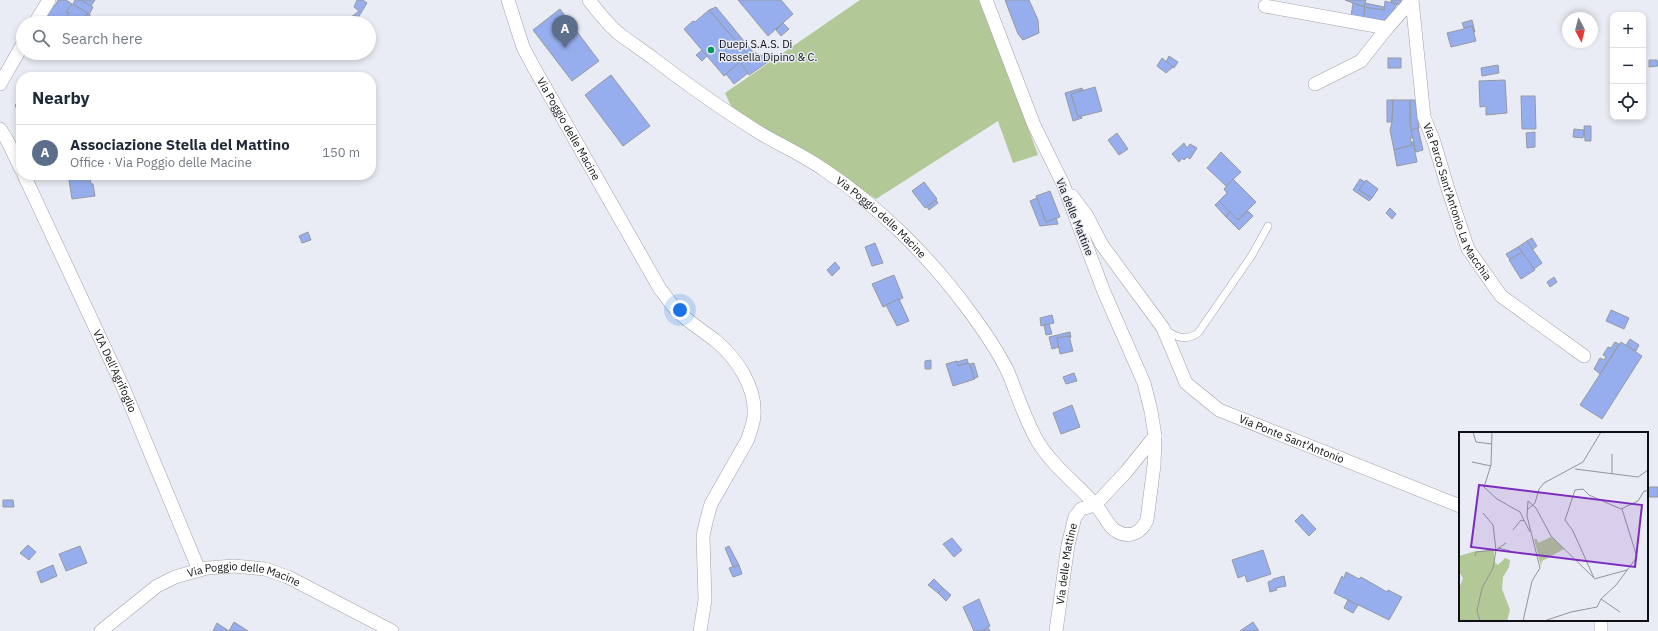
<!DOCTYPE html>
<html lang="en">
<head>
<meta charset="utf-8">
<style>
  body { margin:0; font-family:"IBM Plex Sans",sans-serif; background:#f6f6f7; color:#1f2937 }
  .controls { position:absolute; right:12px; top:12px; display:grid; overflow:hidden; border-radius:8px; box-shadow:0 2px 6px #0003 }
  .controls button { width:36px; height:36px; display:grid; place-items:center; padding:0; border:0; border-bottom:1px solid #e0e1e3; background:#fff; color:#1f2937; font:20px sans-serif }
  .compass { position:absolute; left:1562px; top:12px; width:36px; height:36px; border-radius:50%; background:#fff; box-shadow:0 2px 6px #0003; rotate:173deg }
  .you { position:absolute; left:680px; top:310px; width:14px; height:14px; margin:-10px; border:3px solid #fff; border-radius:50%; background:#1a73e8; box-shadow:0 0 0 6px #1a73e833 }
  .badge { display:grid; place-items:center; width:26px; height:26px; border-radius:50%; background:#00975a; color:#fff; font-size:13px; font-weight:700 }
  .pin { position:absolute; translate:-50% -33px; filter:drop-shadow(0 1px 2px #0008) }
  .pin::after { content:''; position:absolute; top:21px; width:14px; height:12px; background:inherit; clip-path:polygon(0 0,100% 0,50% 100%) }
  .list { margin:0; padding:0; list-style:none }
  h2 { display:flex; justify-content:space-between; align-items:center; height:52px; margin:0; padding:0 16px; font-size:17px }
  h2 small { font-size:13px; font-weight:400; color:#747a83 }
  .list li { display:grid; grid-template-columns:26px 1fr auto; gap:12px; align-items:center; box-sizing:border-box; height:56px; padding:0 16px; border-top:1px solid #e0e1e3 }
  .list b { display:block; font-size:15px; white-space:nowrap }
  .list p { margin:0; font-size:13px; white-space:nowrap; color:#747a83 }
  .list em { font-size:13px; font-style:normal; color:#747a83 }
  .icon { flex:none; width:22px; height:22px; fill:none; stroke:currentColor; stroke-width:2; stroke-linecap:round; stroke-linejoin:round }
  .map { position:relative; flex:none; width:1658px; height:631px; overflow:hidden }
  .search { position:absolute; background:#fff; box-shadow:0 2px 6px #0003; left:16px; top:16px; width:360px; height:44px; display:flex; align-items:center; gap:10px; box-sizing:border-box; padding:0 14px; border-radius:22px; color:#747a83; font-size:15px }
  .panel { position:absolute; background:#fff; box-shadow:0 2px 6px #0003; left:16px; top:72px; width:360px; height:108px; border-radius:16px }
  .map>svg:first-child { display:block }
  .green { fill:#b2c897 }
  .building { fill:#96aeed; stroke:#9699a0 }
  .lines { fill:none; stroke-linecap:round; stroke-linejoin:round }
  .service-casing { stroke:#9fa2a9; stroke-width:8 }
  .minor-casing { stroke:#9fa2a9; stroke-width:14 }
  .service { stroke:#fff; stroke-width:7 }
  .minor { stroke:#fff; stroke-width:13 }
  .poi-dot { fill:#00975a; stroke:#e9ecf4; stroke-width:1.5 }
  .labels { text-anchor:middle; stroke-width:3; stroke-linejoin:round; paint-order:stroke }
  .poi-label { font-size:11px; fill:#0f1013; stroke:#e9ecf4; text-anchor:start }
  .street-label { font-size:11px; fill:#0f1013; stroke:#e9ecf4 }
  .inset-road { fill:none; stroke:#92949a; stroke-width:1 }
  .view { fill:#7b2cbf; fill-opacity:0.15; stroke:#7b2cbf; stroke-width:2 }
  .inset-edge { fill:none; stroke:#0f1013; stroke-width:2 }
</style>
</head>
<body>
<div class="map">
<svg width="1658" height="631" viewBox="0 0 1658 631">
  <rect width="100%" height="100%" fill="#e9ecf4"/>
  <polygon class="green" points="860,0 981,0 1038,155 1013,163 998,121 876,199 732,108 725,93"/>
  <g class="building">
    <polygon points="58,0 66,0 72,4 66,12 69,13 65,19 62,17 59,23 53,23 45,18 52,4 55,6"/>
    <polygon points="75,0 81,0 93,7 89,15 73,4"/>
    <polygon points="81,0 95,0 91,6"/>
    <polygon points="357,0 363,0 367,3 356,21 354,15 359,11 354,7"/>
    <polygon points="738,0 781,0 793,14 768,36"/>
    <polygon points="1005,0 1029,0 1038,20 1039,33 1023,40 1018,34"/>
    <polygon points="1345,0 1366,0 1364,7"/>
    <polygon points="1391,0 1401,0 1400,5 1391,2"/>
    <polygon points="1385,1 1397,4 1385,24 1363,20 1365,6 1384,10"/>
    <polygon points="1353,3 1365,7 1363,20 1351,16"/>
    <polygon points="1365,3 1384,7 1384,10 1364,7"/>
    <polygon points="72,4 88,13 82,22 79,20 77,23 59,23 62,17 65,19 69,13 66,12"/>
    <polygon points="716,7 753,52 763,56 775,57 749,75 740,62 748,55 709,10"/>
    <polygon points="560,9 599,61 572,81 533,30"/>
    <polygon points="709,10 748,55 724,76 684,29 693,21 695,22"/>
    <polygon points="87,14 103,23 90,23 84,19"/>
    <polygon points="354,15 356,23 345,23 345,20"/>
    <polygon points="1472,20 1475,32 1473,32 1472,26 1464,28 1462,23"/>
    <polygon points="783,23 789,29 781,36 776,30"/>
    <polygon points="1472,26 1476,41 1451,47 1447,33 1464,29 1464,28"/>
    <polygon points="702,50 707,56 702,61 696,55"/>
    <polygon points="1169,56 1178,62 1174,68 1166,62"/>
    <polygon points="1162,58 1173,67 1166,73 1157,66"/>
    <rect x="1388" y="58" width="13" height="10"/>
    <polygon points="1649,60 1657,60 1658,66 1649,67"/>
    <polygon points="740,62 748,73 734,84 726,74"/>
    <polygon points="1498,65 1499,73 1482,76 1481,68"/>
    <polygon points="611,75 650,126 623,146 585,95"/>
    <polygon points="1505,80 1507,113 1486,115 1486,106 1480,107 1479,81"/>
    <polygon points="1095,87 1102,111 1078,117 1071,94"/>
    <polygon points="1082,88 1083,90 1071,94 1078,117 1081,116 1082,118 1073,121 1065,93"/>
    <polygon points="1521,96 1535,96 1536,129 1522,129"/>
    <polygon points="1387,100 1393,100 1392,122 1387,122"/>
    <polygon points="1393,100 1410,100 1410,123 1413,138 1410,138 1412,145 1394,150 1390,130 1392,122"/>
    <polygon points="1410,100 1415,100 1419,128 1411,130"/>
    <polygon points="21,102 21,118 15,105"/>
    <polygon points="1584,126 1591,126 1591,141 1585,141"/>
    <polygon points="1418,128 1423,150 1416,152 1411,130"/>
    <polygon points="1574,129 1584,130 1583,138 1573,137"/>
    <polygon points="1535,132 1535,147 1527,148 1526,133"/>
    <polygon points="1117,133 1128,149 1119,155 1108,140"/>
    <polygon points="1411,142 1413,142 1417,162 1397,166 1394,150 1412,145"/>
    <polygon points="1184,143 1187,148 1190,144 1197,148 1190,159 1187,157 1184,160 1182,158 1179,162 1172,154"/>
    <polygon points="1221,152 1241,172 1226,186 1207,168"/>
    <polygon points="90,177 91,184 93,184 95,196 72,199 69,180"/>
    <polygon points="1233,179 1256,202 1238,220 1219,201 1227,193 1224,189"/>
    <polygon points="1360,179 1365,182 1359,190 1372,198 1369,201 1353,190"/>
    <polygon points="1366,180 1378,189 1372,198 1359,190"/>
    <polygon points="924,182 937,199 925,208 912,191"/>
    <polygon points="1050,191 1060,217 1046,222 1036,196"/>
    <polygon points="1037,198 1046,222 1056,218 1058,224 1040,226 1030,201"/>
    <polygon points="936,200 938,203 929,210 927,207"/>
    <polygon points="1219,201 1230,212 1226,217 1215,205"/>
    <polygon points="1390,208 1396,214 1392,219 1386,213"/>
    <polygon points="1248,211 1253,216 1239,230 1226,217 1230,212 1238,220"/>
    <polygon points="308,232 311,240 302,243 299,236"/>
    <polygon points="1532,238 1537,246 1533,249 1527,241"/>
    <polygon points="1527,241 1542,263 1534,269 1518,247"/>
    <polygon points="875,243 883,263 872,266 865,247"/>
    <polygon points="1518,247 1522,252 1510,260 1506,254"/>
    <polygon points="1522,252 1535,270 1521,279 1509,260"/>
    <polygon points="835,262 840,268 832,276 827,270"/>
    <polygon points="894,275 903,298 883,307 872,284"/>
    <polygon points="1554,277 1557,282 1550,287 1547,282"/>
    <polygon points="899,299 909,321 897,326 886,305"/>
    <polygon points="1611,310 1629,318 1624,329 1606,321"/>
    <polygon points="1052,315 1054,323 1041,326 1040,318"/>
    <polygon points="1049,324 1052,334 1046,335 1044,325"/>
    <polygon points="1070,332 1071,337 1070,338 1069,336 1057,338 1059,347 1052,349 1049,337"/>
    <polygon points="1069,336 1073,351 1060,354 1057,338"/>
    <polygon points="1630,339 1639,345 1636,351 1626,345"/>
    <polygon points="1615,342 1619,344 1600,374 1594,369 1600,358 1604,360 1606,357 1603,355 1608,347 1611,348"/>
    <polygon points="1621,342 1642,356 1602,419 1580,405"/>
    <polygon points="967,359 968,363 958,366 957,362"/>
    <polygon points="931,360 931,369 925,369 925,361"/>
    <polygon points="957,361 958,366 969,363 975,379 953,386 946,364"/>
    <polygon points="974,363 978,377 974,378 970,364"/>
    <polygon points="1074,373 1077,381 1066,384 1063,377"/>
    <polygon points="1072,405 1080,427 1061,434 1053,413"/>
    <rect x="1648" y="487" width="10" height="10"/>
    <polygon points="3,500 13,500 14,507 3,507"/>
    <polygon points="1302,514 1316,529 1309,536 1295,521"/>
    <polygon points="952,538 962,550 954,557 943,544"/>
    <polygon points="28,545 36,552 29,560 20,553"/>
    <polygon points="80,546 87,563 66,571 59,554"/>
    <polygon points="729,546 739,565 733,567 725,548"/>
    <polygon points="1263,550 1271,574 1247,582 1245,575 1238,578 1232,560"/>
    <polygon points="53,565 57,576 41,583 37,572"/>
    <polygon points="739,565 742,574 733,577 729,568"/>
    <polygon points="1346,572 1359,579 1361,577 1387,592 1388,590 1402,597 1389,620 1334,593 1342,576 1344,578"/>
    <polygon points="1284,576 1286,586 1276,588 1277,590 1270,592 1268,582 1273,580 1273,579"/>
    <polygon points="934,579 943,588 938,593 928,585"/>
    <polygon points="943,588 951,595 946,601 938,593"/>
    <polygon points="979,599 990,626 982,631 974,631 963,607"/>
    <polygon points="1348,600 1358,605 1353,613 1344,608"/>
    <polygon points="234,622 248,631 229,631"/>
    <polygon points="1253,622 1259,631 1240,631"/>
    <polygon points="217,623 229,631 213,631"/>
    <polygon points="988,627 990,631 982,631"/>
  </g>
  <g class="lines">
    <defs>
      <path id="service" d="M1166,330C1177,338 1186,341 1198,333L1252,255L1268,226"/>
      <g id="minor">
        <path id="s1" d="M508,0L523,47L533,66L660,289C666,296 671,304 677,311C689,322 703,331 716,341C737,359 756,387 754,415C754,423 750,431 748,439L711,504L706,522L703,536L705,600L700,631"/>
        <path id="s2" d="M589,0C598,12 607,23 618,33C630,42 642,50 654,59C688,85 723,110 760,133C780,145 803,155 823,169C877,205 928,255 967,308C982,328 997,349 1008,372C1018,396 1025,420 1038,442C1054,468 1079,485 1098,508C1104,515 1109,528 1118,532C1131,539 1142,531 1147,520L1154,465L1155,436L1151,411L1144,383L1104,292L1063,184L1034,125L986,0"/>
        <path id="s3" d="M1412,0L1424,117L1434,142L1448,189L1468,249L1501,296L1584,356"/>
        <polyline points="1265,6 1387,28"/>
        <polyline points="35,23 49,0"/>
        <polyline points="0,84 23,44"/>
        <polyline points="1315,84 1361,61 1387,28 1412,0"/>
        <polyline points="0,129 7,140 21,169"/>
        <path id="s4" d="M24,175L123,387L199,570"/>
        <path id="s5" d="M1072,196L1087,216L1102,245L1163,328L1186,383L1219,410L1460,506"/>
        <path id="s6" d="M101,631L157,586L175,577L207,568L234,566L265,569L288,577L392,631"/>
        <path id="s7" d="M1056,631L1068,545L1075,517L1081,509L1095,505L1126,472L1155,436"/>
        <polyline points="1601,631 1601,620"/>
      </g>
    </defs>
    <use href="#service" class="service-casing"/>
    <use href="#minor" class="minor-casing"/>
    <use href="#service" class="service"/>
    <use href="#minor" class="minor"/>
  </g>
  <circle class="poi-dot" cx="711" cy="50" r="4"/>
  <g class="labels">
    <g class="poi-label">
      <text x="719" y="48">Duepi S.A.S. Di<tspan x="719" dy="13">Rossella Dipino &amp; C.</tspan></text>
    </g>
    <g class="street-label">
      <text dy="4" stroke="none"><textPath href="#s1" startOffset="143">Via Poggio delle Macine</textPath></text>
      <text dy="4" stroke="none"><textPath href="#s3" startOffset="209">Via Parco Sant'Antonio La Macchia</textPath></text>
      <text transform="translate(1075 217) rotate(68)" y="4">Via delle Mattine</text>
      <text dy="4" stroke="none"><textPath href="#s2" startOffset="366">Via Poggio delle Macine</textPath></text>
      <text dy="4" stroke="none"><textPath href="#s4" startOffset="216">VIA Dell'Agrifoglio</textPath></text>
      <text dy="4" stroke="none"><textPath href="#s5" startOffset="341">Via Ponte Sant'Antonio</textPath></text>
      <text dy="4" stroke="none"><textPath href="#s7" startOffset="68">Via delle Mattine</textPath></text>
      <text dy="4" stroke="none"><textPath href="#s6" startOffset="163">Via Poggio delle Macine</textPath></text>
    </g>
  </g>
  <g transform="translate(1459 432)">
    <rect width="189" height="189" fill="#e9ecf4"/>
    <path d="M92,105L105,117L83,129L82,134L75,107H78L79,111ZM35,118L36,130L39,133L46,126L51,128L50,135L44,145L43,157L51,178L48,189H0V157L4,146L0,140V124L17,119Z" fill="#b2c897"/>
    <path class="inset-road" d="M14,0L17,10L33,12M33,0L32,33L25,55L38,67L61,80L71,100M153,22V42M13,30L32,34M116,37L179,45L189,38M68,78L76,71L80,57L85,51L124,30L142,0M54,98L62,88L65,89M39,116L51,119M16,124L17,120L37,118L47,111M135,147L168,138M142,167L161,180M21,189L18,179L23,156L34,136L37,118L34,93L24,81M64,189L73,149L81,136L68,84L69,69L77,76L92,104L135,146L114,99L106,88L116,58L124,57L130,63L162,77L179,69L185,59H189M85,189L112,180L138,175L142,167L157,153L178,125L163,77"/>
    <path class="view" d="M20,53L183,73L176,135L12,115Z"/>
    <rect width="189" height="189" class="inset-edge"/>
  </g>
</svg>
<div class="controls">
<button>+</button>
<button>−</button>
<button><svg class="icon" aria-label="locate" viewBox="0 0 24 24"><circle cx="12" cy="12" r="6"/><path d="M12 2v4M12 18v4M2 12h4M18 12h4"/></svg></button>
</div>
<svg class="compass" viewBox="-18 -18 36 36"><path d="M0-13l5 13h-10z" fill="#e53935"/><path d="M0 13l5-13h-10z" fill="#747a83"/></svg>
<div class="you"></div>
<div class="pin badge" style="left:565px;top:48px;background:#5c6f8a">A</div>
<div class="search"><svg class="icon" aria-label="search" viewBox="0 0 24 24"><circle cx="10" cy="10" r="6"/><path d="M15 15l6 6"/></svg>Search here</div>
<section class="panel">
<h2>Nearby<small></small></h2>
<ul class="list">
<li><span class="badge" style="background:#5c6f8a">A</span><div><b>Associazione Stella del Mattino</b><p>Office · Via Poggio delle Macine</p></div><em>150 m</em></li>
</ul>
</section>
</div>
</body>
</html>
